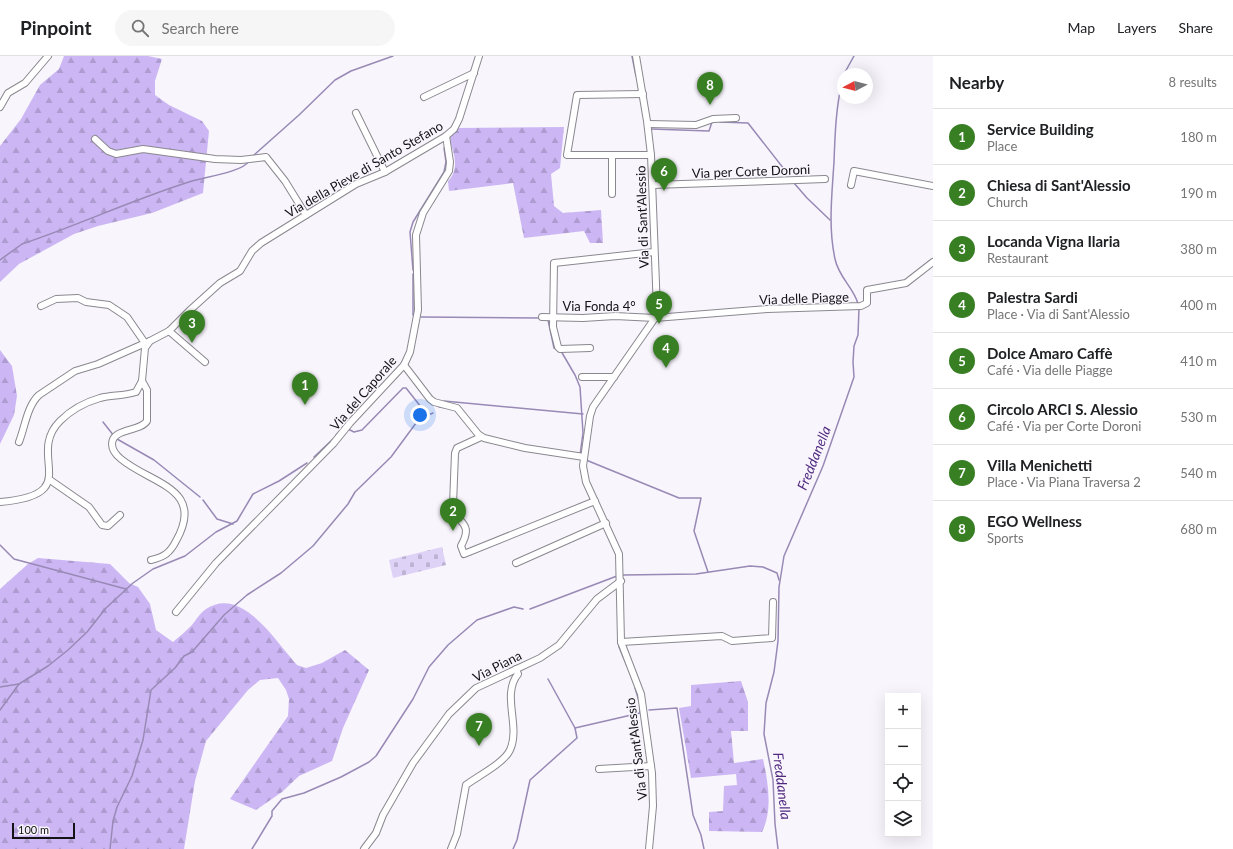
<!DOCTYPE html>
<html lang="en">
<head>
<meta charset="utf-8">
<style>
  body { margin:0; font-family:Lato,sans-serif; background:#f6f6f6; color:#202124 }
  .controls { position:absolute; right:12px; bottom:12px; display:grid; overflow:hidden; border-radius:0px; box-shadow:0 4px 16px #0002 }
  .controls button { width:36px; height:36px; display:grid; place-items:center; padding:0; border:0; border-bottom:1px solid #e0e0e0; background:#fff; color:#202124; font:20px sans-serif }
  .compass { position:absolute; left:837px; top:12px; width:36px; height:36px; border-radius:50%; background:#fff; box-shadow:0 4px 16px #0002; rotate:263deg }
  .scale { position:absolute; left:12px; bottom:10px; width:63px; box-sizing:border-box; padding-left:4px; border:2px solid #131215; border-top:0; font-size:11px; line-height:14px; white-space:nowrap; color:#131215; -webkit-text-stroke:3px #f8f5fd; paint-order:stroke }
  .you { position:absolute; left:420px; top:359px; width:14px; height:14px; margin:-10px; border:3px solid #fff; border-radius:50%; background:#1a73e8; box-shadow:0 0 0 6px #1a73e833 }
  .badge { display:grid; place-items:center; width:26px; height:26px; border-radius:50%; background:#387e23; color:#fff; font-size:13px; font-weight:700 }
  .pin { position:absolute; translate:-50% -33px; filter:drop-shadow(0 1px 2px #0008) }
  .pin::after { content:''; position:absolute; top:21px; width:14px; height:12px; background:inherit; clip-path:polygon(0 0,100% 0,50% 100%) }
  .list { margin:0; padding:0; list-style:none }
  h2 { display:flex; justify-content:space-between; align-items:center; height:52px; margin:0; padding:0 16px; font-size:17px }
  h2 small { font-size:13px; font-weight:400; color:#757577 }
  .list li { display:grid; grid-template-columns:26px 1fr auto; gap:12px; align-items:center; box-sizing:border-box; height:56px; padding:0 16px; border-top:1px solid #e0e0e0 }
  .list b { display:block; font-size:15px; white-space:nowrap }
  .list p { margin:0; font-size:13px; white-space:nowrap; color:#757577 }
  .list em { font-size:13px; font-style:normal; color:#757577 }
  .icon { flex:none; width:22px; height:22px; fill:none; stroke:currentColor; stroke-width:2; stroke-linecap:round; stroke-linejoin:round }
  .map { position:relative; flex:none; width:933px; height:793px; overflow:hidden }
  header { display:flex; align-items:center; gap:24px; box-sizing:border-box; height:56px; padding:0 20px; background:#fff; border-bottom:1px solid #e0e0e0 }
  header strong { font-size:19px }
  nav { display:flex; gap:22px; margin-inline-start:auto; font-size:14px }
  .search { width:280px; height:36px; background:#f6f6f6; display:flex; align-items:center; gap:10px; box-sizing:border-box; padding:0 14px; border-radius:22px; color:#757577; font-size:15px }
  main { display:flex }
  aside { flex:1; background:#fff }
  .map>svg:first-child { display:block }
  .forest { fill:url(#forest-firs) }
  .cemetery { fill:url(#cemetery-stones) }
  .lines { fill:none; stroke-linecap:round; stroke-linejoin:round }
  .stream { stroke:#9889b5; stroke-width:1.5 }
  .minor-casing { stroke:#8a888e; stroke-width:8 }
  .minor { stroke:#fff; stroke-width:6 }
  .labels { text-anchor:middle; stroke-width:3; stroke-linejoin:round; paint-order:stroke }
  .street-label { font-size:13px; fill:#131215; stroke:#f8f5fd }
  .water-label { font-size:14px; font-style:italic; fill:#4f287f; stroke:#f8f5fd }
</style>
</head>
<body>
<header>
<strong>Pinpoint</strong>
<div class="search"><svg class="icon" aria-label="search" viewBox="0 0 24 24"><circle cx="10" cy="10" r="6"/><path d="M15 15l6 6"/></svg>Search here</div>
<nav><a>Map</a><a>Layers</a><a>Share</a></nav>
</header>
<main>
<div class="map">
<svg width="933" height="793" viewBox="0 0 933 793">
  <defs>
    <pattern id="forest-firs" width="22" height="20" patternUnits="userSpaceOnUse"><rect width="22" height="20" fill="#ccb7f4"/><path d="M5 1l3.5 6h-7zM16 11l3.5 6h-7z" fill="#ae9cd0"/></pattern>
    <pattern id="cemetery-stones" width="16" height="16" patternUnits="userSpaceOnUse"><rect width="16" height="16" fill="#ded2f7"/><path d="M2 7V4a2 2 0 0 1 4 0v3zM10 15v-3a2 2 0 0 1 4 0v3z" fill="#beb3d3"/></pattern>
  </defs>
  <rect width="100%" height="100%" fill="#f8f5fd"/>
  <g class="forest">
    <polygon points="64,0 148,0 162,3 155,25 155,39 169,49 202,65 209,75 203,137 152,157 98,170 74,178 19,208 0,226 0,90 21,63 40,29 59,13"/>
    <path d="M564,71L560,112L551,118L554,150L563,157L601,154L603,187H590L584,175L524,182L513,127L449,135L448,125C460,113 454,97 449,82L457,72Z"/>
    <polygon points="0,294 12,310 17,340 14,359 0,388"/>
    <path d="M38,502L110,508L129,527L138,531L150,548L156,574L173,586C179,581 186,575 192,569C196,564 200,557 206,553C242,529 276,586 297,609L306,612L322,607L345,594L369,614L343,672L332,705L299,720L282,736L256,754L230,743L288,660L289,643L286,634L278,622L260,624L248,634L206,685L195,725L184,793H0V533L28,508Z"/>
    <path d="M741,625L748,646V675H731L734,707L763,703C768,726 773,754 762,776L709,775V756L723,755L724,730L737,729L736,718L691,722L679,652L691,650V629Z"/>
  </g>
  <polygon class="cemetery" points="442,491 446,509 393,522 389,504"/>
  <g class="lines">
    <g class="stream">
      <polyline points="632,0 636,20"/>
      <polyline points="844,18 854,0"/>
      <path d="M843,22C836,49 835,77 834,106C832,138 828,171 835,203C839,222 854,232 858,248"/>
      <polyline points="720,66 748,67 791,122"/>
      <polyline points="651,73 709,75 712,66"/>
      <polyline points="254,99 299,59 335,24 351,15 393,0"/>
      <polyline points="794,127 807,142 830,164"/>
      <path d="M0,204L22,188C79,169 134,143 192,125C204,121 243,116 249,105"/>
      <polyline points="413,214 410,176 413,166 444,116 446,106 444,92"/>
      <polyline points="413,259 413,218"/>
      <polyline points="421,261 540,262"/>
      <polyline points="548,264 554,292 561,295 575,319 580,331 583,377 580,399"/>
      <polyline points="444,345 583,358"/>
      <polyline points="439,351 447,352"/>
      <polyline points="103,366 114,380"/>
      <polyline points="348,373 354,376 362,374 403,332 406,332 425,356 429,358"/>
      <polyline points="336,379 343,372"/>
      <polyline points="117,383 154,404 200,441"/>
      <polyline points="481,384 489,386"/>
      <polyline points="314,401 333,383"/>
      <polyline points="586,404 679,442 701,442 694,475 708,516"/>
      <polyline points="203,444 217,463 233,468"/>
      <polyline points="0,489 14,503 126,533"/>
      <polyline points="623,519 696,518 750,510 763,511 777,517 779,524"/>
      <polyline points="530,553 617,520"/>
      <polyline points="618,571 619,591 627,610"/>
      <polyline points="0,631 19,628"/>
      <polyline points="635,632 639,645"/>
      <polyline points="640,649 640,655"/>
      <polyline points="0,654 19,628 48,610 68,594 87,576 106,552 133,527 153,513 185,500 216,476 237,465 253,438 279,425 307,407"/>
      <polyline points="649,654 677,652 693,759 701,779 704,793"/>
      <polyline points="575,672 640,657 640,655"/>
      <polyline points="110,793 113,765 117,751 132,720 143,684 151,634 175,612 184,600 192,596 224,559 247,539 281,517 313,490 348,448 355,436 391,401 419,363 433,357"/>
      <polyline points="252,793 272,760 272,755 282,743 304,737 341,721 369,706 376,700 413,643 429,611 448,589 477,564 514,551 523,553"/>
      <polyline points="513,793 517,784 530,724 577,682 575,672 548,623"/>
      <polyline points="778,793 775,768 773,724 764,678 766,647 774,616 778,585 779,531 784,500 823,410 854,321 853,306 854,290 858,279 859,252"/>
    </g>
    <defs>
      <g id="minor">
        <polyline points="636,0 647,65 651,99 657,254 655,262 593,351 590,360 583,410 586,426 619,498 621,586 641,638 652,717 653,750 649,793"/>
        <polyline points="643,38 577,39 567,99 651,99"/>
        <polyline points="424,41 474,17"/>
        <polyline points="0,51 8,37 25,27 48,0"/>
        <polyline points="356,57 385,116"/>
        <polyline points="648,68 696,69 713,63 736,62"/>
        <polyline points="95,83 108,95 116,98 143,93 215,103 241,104 266,101 285,125 306,159"/>
        <polyline points="612,99 612,138"/>
        <polyline points="653,129 825,123"/>
        <polyline points="851,129 854,115 933,130"/>
        <polyline points="41,250 56,243 78,242 86,246 109,249 127,261 145,287"/>
        <polyline points="542,261 583,262 615,260 655,262 767,253 861,250 867,247 867,234 906,227 933,206"/>
        <polyline points="169,275 205,306"/>
        <polyline points="590,292 560,293 558,291 553,271 554,207 654,196"/>
        <polyline points="404,309 430,343 434,346 457,352 478,378 484,382 525,392 584,401"/>
        <polyline points="582,321 614,321"/>
        <path d="M142,325L147,334V365C140,376 112,372 112,388C112,395 116,399 121,403C151,428 206,432 176,485C170,497 164,501 151,504"/>
        <path d="M481,381L457,392L455,397L453,449C455,469 475,464 461,490L464,498L595,445"/>
        <path d="M19,386C25,371 27,350 39,339L75,315L98,308L150,285"/>
        <polyline points="50,424 89,451 102,469 108,470 120,459"/>
        <path d="M0,446C86,439 25,400 60,365C71,354 86,346 100,342C112,339 124,340 136,336L142,325L145,292L150,285L169,275L189,255L220,227L240,215L252,195L261,187L356,128L385,116L446,80L454,73L459,63L479,0"/>
        <polyline points="516,507 606,467"/>
        <polyline points="176,556 216,507 333,388 350,367 404,309 410,296 418,254 416,179 423,157 449,115 450,106 446,80"/>
        <polyline points="621,586 722,580 732,585 772,582 773,546"/>
        <polyline points="599,713 651,710"/>
        <polyline points="364,793 376,777 383,759 413,707 449,658 476,632 540,602 559,589 597,543 621,525"/>
        <path d="M451,793L457,778L466,729C478,720 504,707 510,694C521,670 501,639 518,618L516,613"/>
      </g>
    </defs>
    <use href="#minor" class="minor-casing"/>
    <use href="#minor" class="minor"/>
  </g>
  <g class="labels">
    <g class="street-label">
      <text transform="translate(364 113) rotate(-30)" y="5">Via della Pieve di Santo Stefano</text>
      <text transform="translate(751 115) rotate(-2)" y="5">Via per Corte Doroni</text>
      <text transform="translate(642 161) rotate(-92)" y="5">Via di Sant'Alessio</text>
      <text transform="translate(804 242) rotate(-2)" y="5">Via delle Piagge</text>
      <text x="599" y="255">Via Fonda 4°</text>
      <text transform="translate(363 337) rotate(-49)" y="5">Via del Caporale</text>
      <text transform="translate(497 610) rotate(-27)" y="5">Via Piana</text>
      <text transform="translate(636 693) rotate(-97)" y="5">Via di Sant'Alessio</text>
    </g>
    <g class="water-label">
      <text transform="translate(814 402) rotate(-68)" y="5">Freddanella</text>
      <text transform="translate(782 730) rotate(83)" y="5">Freddanella</text>
    </g>
  </g>
</svg>
<div class="controls">
<button>+</button>
<button>−</button>
<button><svg class="icon" aria-label="locate" viewBox="0 0 24 24"><circle cx="12" cy="12" r="6"/><path d="M12 2v4M12 18v4M2 12h4M18 12h4"/></svg></button>
<button><svg class="icon" aria-label="layers" viewBox="0 0 24 24"><path d="M12 4l9 5-9 5-9-5zM3 14l9 5 9-5"/></svg></button>
</div>
<svg class="compass" viewBox="-18 -18 36 36"><path d="M0-13l5 13h-10z" fill="#e53935"/><path d="M0 13l5-13h-10z" fill="#757577"/></svg>
<div class="scale">100 m</div>
<div class="you"></div>
<div class="pin badge" style="left:305px;top:349px">1</div>
<div class="pin badge" style="left:453px;top:475px">2</div>
<div class="pin badge" style="left:192px;top:287px">3</div>
<div class="pin badge" style="left:666px;top:312px">4</div>
<div class="pin badge" style="left:659px;top:268px">5</div>
<div class="pin badge" style="left:664px;top:135px">6</div>
<div class="pin badge" style="left:479px;top:690px">7</div>
<div class="pin badge" style="left:710px;top:49px">8</div>
</div>
<aside>
<h2>Nearby<small>8 results</small></h2>
<ul class="list">
<li><span class="badge">1</span><div><b>Service Building</b><p>Place</p></div><em>180 m</em></li>
<li><span class="badge">2</span><div><b>Chiesa di Sant'Alessio</b><p>Church</p></div><em>190 m</em></li>
<li><span class="badge">3</span><div><b>Locanda Vigna Ilaria</b><p>Restaurant</p></div><em>380 m</em></li>
<li><span class="badge">4</span><div><b>Palestra Sardi</b><p>Place · Via di Sant'Alessio</p></div><em>400 m</em></li>
<li><span class="badge">5</span><div><b>Dolce Amaro Caffè</b><p>Café · Via delle Piagge</p></div><em>410 m</em></li>
<li><span class="badge">6</span><div><b>Circolo ARCI S. Alessio</b><p>Café · Via per Corte Doroni</p></div><em>530 m</em></li>
<li><span class="badge">7</span><div><b>Villa Menichetti</b><p>Place · Via Piana Traversa 2</p></div><em>540 m</em></li>
<li><span class="badge">8</span><div><b>EGO Wellness</b><p>Sports</p></div><em>680 m</em></li>
</ul>
</aside>
</main>
</body>
</html>
